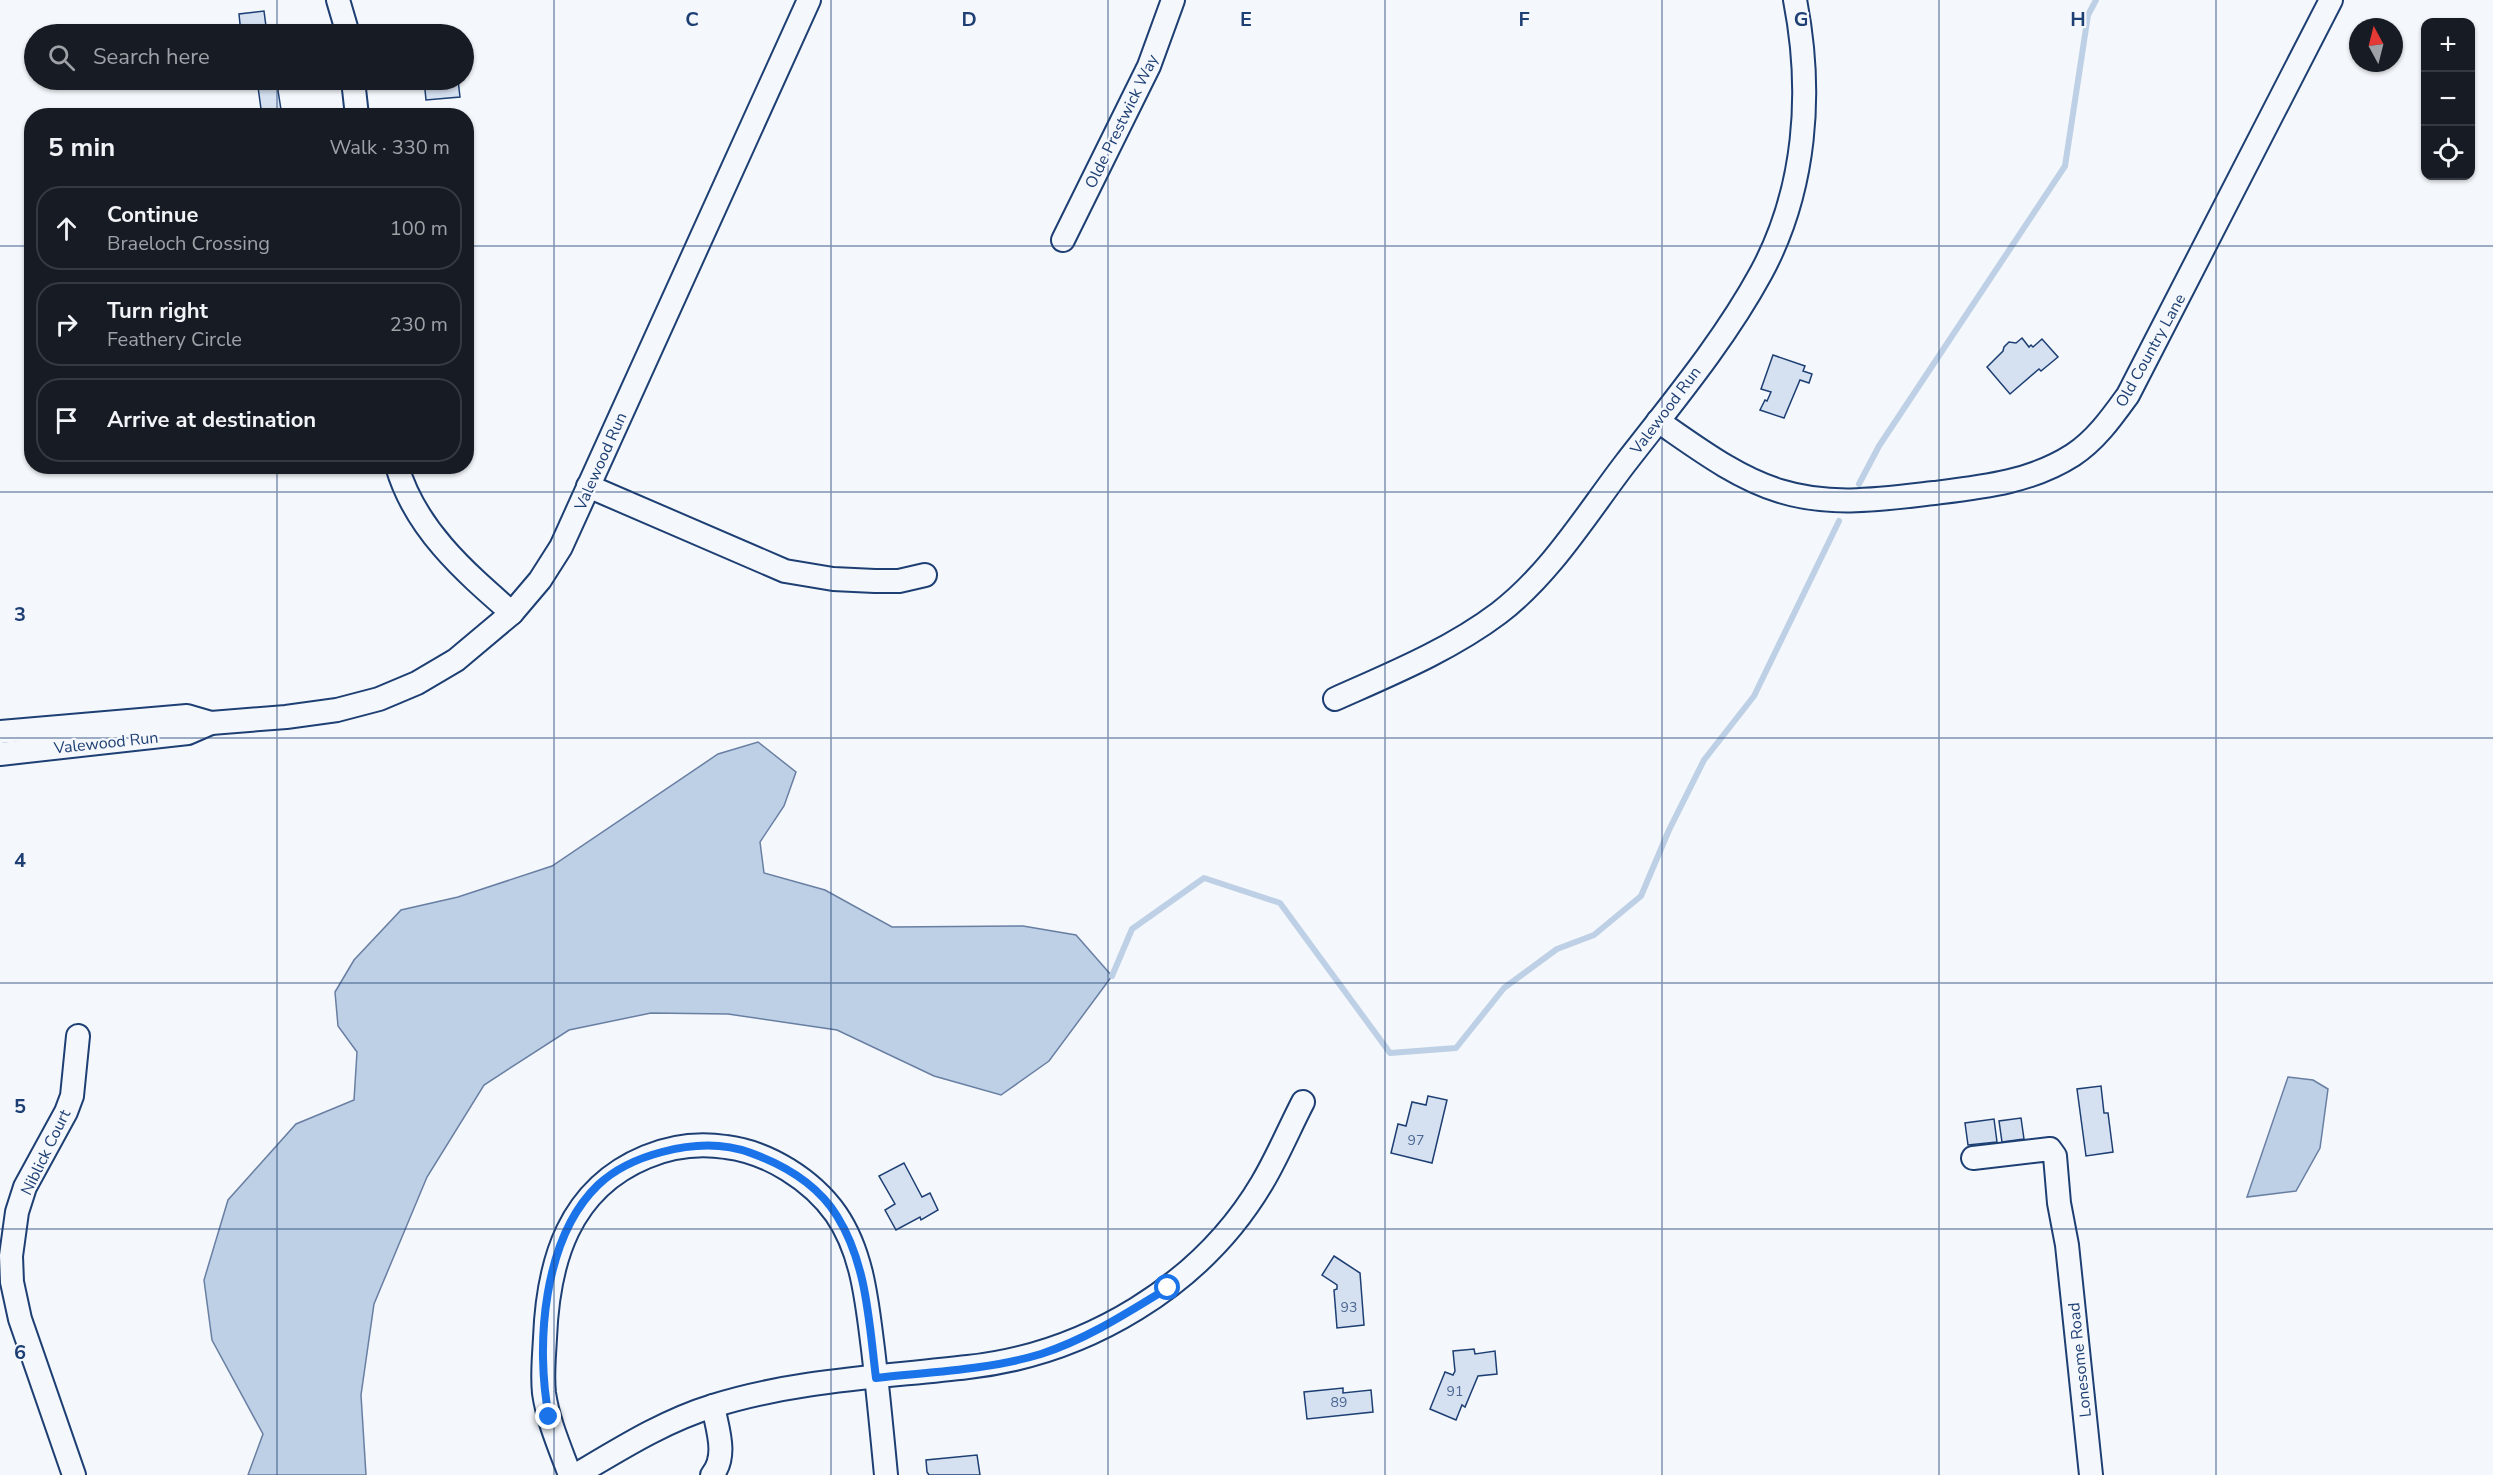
<!DOCTYPE html>
<html lang="en">
<head>
<meta charset="utf-8">
<style>
  body { margin:0; font-family:"Nunito Sans",sans-serif; background:#242831; color:#f1f3f6 }
  .controls { position:absolute; right:18px; top:18px; display:grid; overflow:hidden; border-radius:12px; box-shadow:0 2px 4px #0004 }
  .controls button { width:54px; height:54px; display:grid; place-items:center; padding:0; border:0; border-bottom:2px solid #363941; background:#171b24; color:#f1f3f6; font:30px sans-serif }
  .compass { position:absolute; left:2349px; top:18px; width:54px; height:54px; border-radius:50%; background:#171b24; box-shadow:0 2px 4px #0004; rotate:353deg }
  .stop { position:absolute; width:18px; height:18px; margin:-14px; border:4px solid #1a73e8; border-radius:50%; background:#fff }
  .stop.end { background:#1a73e8; border-color:#fff; box-shadow:0 2px 6px #0008 }
  .list { margin:0; padding:0; list-style:none }
  h2 { display:flex; justify-content:space-between; align-items:center; height:78px; margin:0; padding:0 24px; font-size:26px }
  h2 small { font-size:20px; font-weight:400; color:#9ea1a6 }
  .list li { display:grid; grid-template-columns:39px 1fr auto; gap:18px; align-items:center; box-sizing:border-box; height:84px; margin:0 12px 12px; padding:0 12px; border:2px solid #363941; border-radius:24px }
  .list b { display:block; font-size:22px; white-space:nowrap }
  .list p { margin:0; font-size:20px; white-space:nowrap; color:#9ea1a6 }
  .list em { font-size:20px; font-style:normal; color:#9ea1a6 }
  .icon { flex:none; width:33px; height:33px; fill:none; stroke:currentColor; stroke-width:2; stroke-linecap:round; stroke-linejoin:round }
  .map { position:relative; flex:none; width:2493px; height:1475px; overflow:hidden }
  .search { position:absolute; background:#171b24; box-shadow:0 2px 4px #0004; left:24px; top:24px; width:450px; height:66px; display:flex; align-items:center; gap:15px; box-sizing:border-box; padding:0 21px; border-radius:33px; color:#9ea1a6; font-size:22px }
  .panel { position:absolute; background:#171b24; box-shadow:0 2px 4px #0004; left:24px; top:108px; width:450px; height:366px; border-radius:24px }
  .map>svg:first-child { display:block }
  .water { fill:#bed0e5; stroke:#687fa3; stroke-width:1.5 }
  .lines { fill:none; stroke-linecap:round; stroke-linejoin:round }
  .stream { stroke:#bed0e5; stroke-width:6 }
  .building { fill:#d5e0f0; stroke:#1d3f73; stroke-width:1.5 }
  .minor-casing { stroke:#1d3f73; stroke-width:26 }
  .minor { stroke:#f4f7fb; stroke-width:22 }
  .route { stroke:#1a73e8; stroke-width:8 }
  .grid { fill:none; stroke:#1d3f73; stroke-width:1.5; stroke-opacity:0.55 }
  .labels { text-anchor:middle; stroke-width:4.5; stroke-linejoin:round; paint-order:stroke }
  .number-label { font-size:14px; fill:#4b6792 }
  .street-label { font-size:16px; fill:#1d3f73; stroke:#f4f7fb }
  .grid-label { font-size:20px; text-anchor:middle; font-weight:bold; fill:#1d3f73; stroke:#f4f7fb; stroke-width:4.5; stroke-linejoin:round; paint-order:stroke }
</style>
</head>
<body>
<div class="map">
<svg width="2493" height="1475" viewBox="0 0 2493 1475">
  <rect width="100%" height="100%" fill="#f4f7fb"/>
  <g class="water">
    <polygon points="758,742 796,772 784,806 760,842 764,873 825,890 892,927 1023,926 1076,935 1112,976 1049,1061 1001,1095 934,1076 837,1030 728,1014 651,1013 569,1030 484,1085 427,1177 374,1304 361,1395 366,1475 248,1475 263,1434 212,1340 204,1280 228,1200 296,1124 354,1100 357,1052 338,1026 335,992 354,960 401,910 458,897 552,866 718,754"/>
    <polygon points="2288,1077 2313,1080 2328,1089 2320,1148 2296,1191 2247,1197"/>
  </g>
  <g class="lines">
    <g class="stream">
      <polyline points="1859,484 1879,446 2065,166 2088,15 2096,0"/>
      <polyline points="1112,976 1132,929 1204,878 1280,903 1390,1053 1456,1048 1504,988 1557,949 1594,935 1641,896 1669,830 1704,760 1754,696 1839,521"/>
    </g>
  </g>
  <g class="building">
    <polygon points="264,11 267,34 241,34 239,14"/>
    <polygon points="424,80 458,80 460,97 426,100"/>
    <polygon points="277,84 282,116 250,116 249,111 261,109 258,87"/>
    <polygon points="2022,338 2029,347 2031,345 2033,347 2042,339 2058,357 2041,371 2039,369 2010,394 1987,367 2003,351 2004,347 2009,342 2016,343"/>
    <polygon points="1773,355 1805,366 1803,371 1812,374 1809,383 1800,380 1784,418 1760,410 1765,400 1767,401 1771,392 1761,389"/>
    <polygon points="2101,1086 2104,1113 2108,1113 2113,1152 2086,1156 2077,1089"/>
    <polygon points="1428,1096 1447,1100 1432,1163 1391,1153 1398,1124 1406,1126 1412,1102 1426,1105"/>
    <polygon points="2021,1118 2024,1139 2002,1142 1999,1121"/>
    <polygon points="1994,1119 1997,1142 1968,1145 1965,1123"/>
    <polygon points="904,1163 922,1197 930,1193 938,1210 921,1220 920,1217 896,1230 885,1210 895,1204 879,1176"/>
    <polygon points="1334,1256 1360,1273 1364,1325 1337,1328 1334,1290 1337,1289 1337,1285 1322,1275"/>
    <polygon points="1474,1349 1475,1354 1495,1351 1497,1374 1478,1376 1465,1407 1462,1405 1456,1420 1430,1409 1445,1372 1453,1375 1455,1371 1453,1351"/>
    <polygon points="1343,1388 1343,1393 1371,1390 1373,1412 1307,1419 1304,1392"/>
    <polygon points="977,1455 980,1475 929,1475 927,1472 926,1460"/>
  </g>
  <g class="lines">
    <defs>
      <g id="minor">
        <polyline points="338,0 348,34"/>
        <polyline points="353,80 357,116"/>
        <polyline points="1063,240 1149,66 1173,0"/>
        <path d="M1658,421C1696,447 1735,477 1780,491C1831,507 1882,499 1934,493C1983,487 2031,482 2073,455C2096,440 2112,417 2128,395L2331,0"/>
        <path d="M397,466C415,529 465,572 512,613"/>
        <polyline points="588,486 785,571 833,579 875,581 899,581 925,575"/>
        <path d="M1335,699C1391,674 1450,650 1499,613C1550,574 1586,515 1624,465C1672,403 1724,341 1761,273C1806,190 1813,92 1795,0"/>
        <polyline points="0,732 187,716 211,723"/>
        <polyline points="0,754 188,733 211,723 286,717 337,710 379,699 417,683 456,660 512,613 540,580 561,547 809,0"/>
        <polyline points="1973,1158 2050,1149 2055,1156 2059,1203 2067,1245 2091,1475"/>
        <polyline points="74,1475 20,1319 12,1282 11,1256 17,1212 25,1187 66,1112 72,1096 78,1036"/>
        <path d="M570,1475C560,1448 548,1421 544,1393C542,1375 544,1357 545,1338C548,1261 569,1189 646,1157C672,1146 699,1143 726,1147C768,1152 812,1180 836,1214C863,1253 867,1303 873,1349C878,1391 882,1433 886,1475"/>
        <path d="M576,1475C620,1449 664,1421 713,1406C795,1380 884,1377 968,1367C1086,1354 1201,1286 1262,1183C1277,1158 1289,1129 1303,1102"/>
        <path d="M712,1475C728,1456 717,1428 713,1406"/>
      </g>
    </defs>
    <use href="#minor" class="minor-casing"/>
    <use href="#minor" class="minor"/>
  </g>
  <g class="lines">
    <path class="route" d="M549,1417C535,1346 543,1238 598,1185C615,1169 639,1158 662,1152C692,1144 721,1142 751,1153C784,1165 818,1185 837,1216C867,1264 869,1323 876,1378C931,1372 988,1370 1041,1354C1087,1339 1127,1313 1168,1288"/>
  </g>
  <path class="grid" d="M277,0V34M554,0V1475M831,0V1475M1108,0V1475M1385,0V1475M1662,0V1475M1939,0V1475M2216,0V1475M277,80V116M0,246H32M466,246H2493M277,466V1475M0,492H2493M0,738H2493M0,983H2493M0,1229H2493"/>
  <g class="labels">
    <g class="number-label">
      <text x="1416" y="1145">97</text>
      <text x="1349" y="1312">93</text>
      <text x="1455" y="1396">91</text>
      <text x="1339" y="1407">89</text>
    </g>
    <g class="street-label">
      <text transform="translate(1121 121) rotate(-64)" y="6">Olde Prestwick Way</text>
      <text transform="translate(2150 350) rotate(-61)" y="6">Old Country Lane</text>
      <text transform="translate(1665 410) rotate(-53)" y="6">Valewood Run</text>
      <text transform="translate(600 461) rotate(-66)" y="6">Valewood Run</text>
      <text transform="translate(106 742) rotate(-6)" y="6">Valewood Run</text>
      <text transform="translate(45 1152) rotate(-64)" y="6">Niblick Court</text>
      <text transform="translate(2079 1360) rotate(-96)" y="6">Lonesome Road</text>
    </g>
  </g>
  <g class="grid-label">
    <text x="692" y="26">C</text>
    <text x="969" y="26">D</text>
    <text x="1246" y="26">E</text>
    <text x="1524" y="26">F</text>
    <text x="1801" y="26">G</text>
    <text x="2078" y="26">H</text>
    <text x="20" y="621">3</text>
    <text x="20" y="867">4</text>
    <text x="20" y="1113">5</text>
    <text x="20" y="1359">6</text>
  </g>
</svg>
<div class="controls">
<button>+</button>
<button>−</button>
<button><svg class="icon" aria-label="locate" viewBox="0 0 24 24"><circle cx="12" cy="12" r="6"/><path d="M12 2v4M12 18v4M2 12h4M18 12h4"/></svg></button>
</div>
<svg class="compass" viewBox="-18 -18 36 36"><path d="M0-13l5 13h-10z" fill="#e53935"/><path d="M0 13l5-13h-10z" fill="#9ea1a6"/></svg>
<div class="stop" style="left:1168px;top:1288px"></div>
<div class="stop end" style="left:549px;top:1417px"></div>
<div class="search"><svg class="icon" aria-label="search" viewBox="0 0 24 24"><circle cx="10" cy="10" r="6"/><path d="M15 15l6 6"/></svg>Search here</div>
<section class="panel">
<h2>5 min<small>Walk · 330 m</small></h2>
<ul class="list">
<li><svg class="icon" aria-label="ahead" viewBox="0 0 24 24"><path d="M12 20V5M6 11l6-6 6 6"/></svg><div><b>Continue</b><p>Braeloch Crossing</p></div><em>100 m</em></li>
<li><svg class="icon" aria-label="right" viewBox="0 0 24 24"><path d="M7 20v-9h11M14 6l5 5-5 5"/></svg><div><b>Turn right</b><p>Feathery Circle</p></div><em>230 m</em></li>
<li><svg class="icon" aria-label="arrive" viewBox="0 0 24 24"><path d="M6 21V4h12l-3 4 3 4H6"/></svg><div><b>Arrive at destination</b></div></li>
</ul>
</section>
</div>
</body>
</html>
